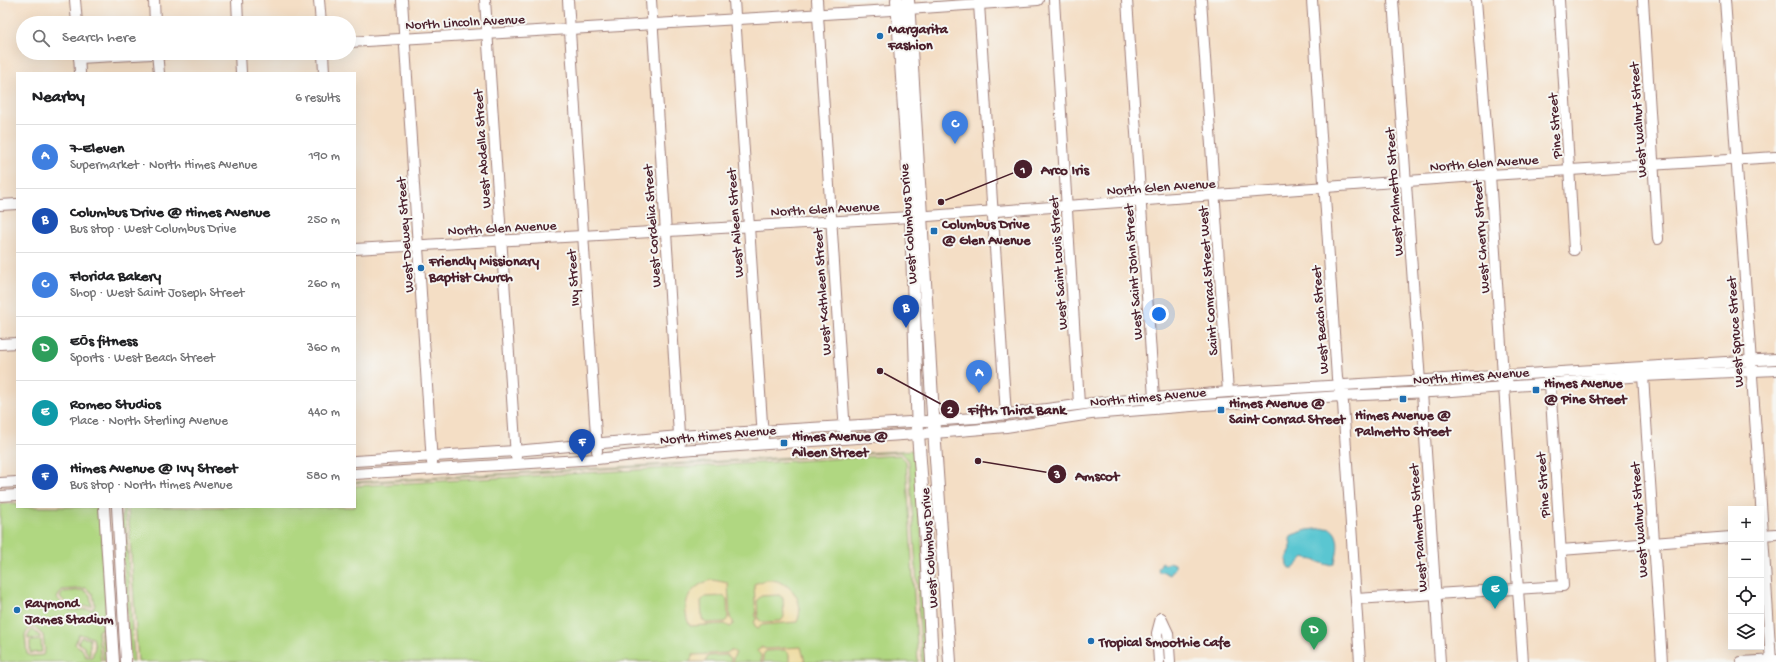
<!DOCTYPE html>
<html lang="en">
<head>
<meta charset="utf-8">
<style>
  body { margin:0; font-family:"Gochi Hand",sans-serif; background:#f6f6f6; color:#202124 }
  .controls { position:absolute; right:12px; bottom:12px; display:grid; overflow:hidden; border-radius:0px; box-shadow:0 4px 16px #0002 }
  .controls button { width:36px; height:36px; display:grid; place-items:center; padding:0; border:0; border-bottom:1px solid #e0e0e0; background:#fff; color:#202124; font:20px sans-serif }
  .you { position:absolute; left:1159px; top:314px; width:14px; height:14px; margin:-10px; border:3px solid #fff; border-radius:50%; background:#1a73e8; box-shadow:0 0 0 6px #1a73e833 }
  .badge { display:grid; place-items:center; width:26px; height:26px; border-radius:50%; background:#0b8043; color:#fff; font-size:13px; font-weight:700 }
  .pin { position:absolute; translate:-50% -33px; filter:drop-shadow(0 1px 2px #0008) }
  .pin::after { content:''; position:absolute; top:21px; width:14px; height:12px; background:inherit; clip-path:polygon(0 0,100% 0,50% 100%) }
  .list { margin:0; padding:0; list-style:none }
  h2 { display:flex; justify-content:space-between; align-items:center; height:52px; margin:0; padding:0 16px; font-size:17px }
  h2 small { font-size:13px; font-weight:400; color:#757577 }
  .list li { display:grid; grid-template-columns:26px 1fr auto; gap:12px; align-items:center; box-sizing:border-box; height:64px; padding:0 16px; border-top:1px solid #e0e0e0 }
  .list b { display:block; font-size:15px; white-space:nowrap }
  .list p { margin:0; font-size:13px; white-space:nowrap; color:#757577 }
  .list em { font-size:13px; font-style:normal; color:#757577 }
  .icon { flex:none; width:22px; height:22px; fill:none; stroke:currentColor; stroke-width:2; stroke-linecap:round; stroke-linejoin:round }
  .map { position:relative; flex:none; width:1776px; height:662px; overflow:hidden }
  .search { position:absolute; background:#fff; box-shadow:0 4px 16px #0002; left:16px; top:16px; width:340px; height:44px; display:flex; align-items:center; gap:10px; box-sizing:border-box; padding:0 14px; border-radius:22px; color:#757577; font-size:15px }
  .panel { position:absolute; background:#fff; box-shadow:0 4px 16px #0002; left:16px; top:72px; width:340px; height:436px; border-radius:0px }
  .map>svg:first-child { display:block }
  .green { fill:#b0d781; stroke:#7d7b56; fill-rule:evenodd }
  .sand { fill:#eeda9e; stroke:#9c7c64; fill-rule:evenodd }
  .water { fill:#5ac6d1; stroke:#52727e }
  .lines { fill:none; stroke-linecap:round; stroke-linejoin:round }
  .minor-casing { stroke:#9f7e78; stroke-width:12 }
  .major-casing { stroke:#9f7e78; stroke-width:14 }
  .minor { stroke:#fff; stroke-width:10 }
  .major { stroke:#fff; stroke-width:12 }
  .poi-dot { fill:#1f6fb2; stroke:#f6f6f2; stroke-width:1.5 }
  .labels { text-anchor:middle; stroke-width:4; stroke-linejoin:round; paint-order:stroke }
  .street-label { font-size:14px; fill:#4a1f2b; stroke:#f6f6f2 }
  .poi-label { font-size:14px; font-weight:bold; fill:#4a1f2b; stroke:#f6f6f2; text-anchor:start }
  .leader { fill:none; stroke:#4a1f2b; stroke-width:1.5 }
  .callout-dot { fill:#4a1f2b; stroke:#f6f6f2; stroke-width:1.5 }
  .mark-label { font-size:12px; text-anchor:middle; font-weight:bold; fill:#fff }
  .callout-label { font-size:15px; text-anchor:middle; font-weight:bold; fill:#4a1f2b; stroke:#f6f6f2; stroke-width:4; stroke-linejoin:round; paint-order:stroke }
</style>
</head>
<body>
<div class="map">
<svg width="1776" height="662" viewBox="0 0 1776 662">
  <rect width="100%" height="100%" fill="#f6f6f2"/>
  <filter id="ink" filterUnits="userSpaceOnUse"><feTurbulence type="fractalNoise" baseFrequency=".025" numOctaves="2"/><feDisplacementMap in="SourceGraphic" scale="8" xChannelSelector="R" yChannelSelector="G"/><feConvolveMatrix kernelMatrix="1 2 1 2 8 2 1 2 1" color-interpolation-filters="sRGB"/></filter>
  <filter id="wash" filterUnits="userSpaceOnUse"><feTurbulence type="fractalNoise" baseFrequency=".012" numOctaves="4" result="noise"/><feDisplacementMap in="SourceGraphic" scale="16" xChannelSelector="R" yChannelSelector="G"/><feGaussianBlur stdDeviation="0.9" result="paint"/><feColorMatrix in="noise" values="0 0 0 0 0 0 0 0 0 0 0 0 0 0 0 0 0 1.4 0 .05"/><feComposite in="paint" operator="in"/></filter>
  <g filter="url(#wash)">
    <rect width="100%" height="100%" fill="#f4dec5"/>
    <g class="green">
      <polygon points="917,450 928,662 922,662 909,461 901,452 355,483 355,482"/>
      <polygon points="900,455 906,461 918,662 138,662 128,507 355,507 355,486"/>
      <path d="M17,503V507H100L108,629H100L98,632L101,662H0V504ZM86,588L93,594L95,605L93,609L69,610L57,598L62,590ZM30,627H34L43,635L45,651L43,655L31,656L27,654L25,635ZM79,634L93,638L95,647L92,657H86L82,649L75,644Z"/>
      <polygon points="123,507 125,507 134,662 130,662 121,522"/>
      <polygon points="84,590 90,595 92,606 70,607 60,597 63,592"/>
      <polygon points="32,629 40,636 40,638 28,639 28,636"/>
      <polygon points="101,632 107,632 108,659 103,660"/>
      <polygon points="81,637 90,639 90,655 88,655 84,647 78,643"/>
      <polygon points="41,640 42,652 30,653 30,641"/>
    </g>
    <g class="sand">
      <path d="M713,580L728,583L730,618L733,621V625L730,627L725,624L690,626C679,605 690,584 713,580ZM723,596L727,599L728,618L725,622L706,623L702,619L701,601L705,597Z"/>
      <path d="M765,580C788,578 807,600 797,622L762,625L758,628L755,626L754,623L756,619L754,584ZM779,595L783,598L784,617L781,621L762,622L758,619L757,600L761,596Z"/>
      <polygon points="761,647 766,649 801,647 805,662 789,662 789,654 785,650 766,651 763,655 763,662 761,662 761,655 757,651 758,649"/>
      <polygon points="731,650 736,653 733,658 733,662 731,662 731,658 727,655 708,656 705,662 690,662 693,655 727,653"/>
    </g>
    <g class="water">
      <path d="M1326,528L1331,529C1341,536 1338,554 1334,564L1328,565L1304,557L1294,568H1289L1287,565L1286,559L1291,549L1290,539L1292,535L1307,530Z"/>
      <polygon points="1162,562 1166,565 1170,562 1175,564 1175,568 1170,575 1164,572 1159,572 1158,569"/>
    </g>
  </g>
  <g filter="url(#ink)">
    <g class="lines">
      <defs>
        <g id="minor">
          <polyline points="75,0 77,23"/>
          <polyline points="154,0 155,23"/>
          <polyline points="237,0 238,23"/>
          <polyline points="319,0 321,23"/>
          <polyline points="402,0 432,463"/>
          <polyline points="485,0 516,457"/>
          <polyline points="568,0 597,451"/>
          <polyline points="651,0 680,450"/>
          <polyline points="734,0 763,438"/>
          <polyline points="817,0 845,433"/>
          <polyline points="1054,0 1079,404"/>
          <polyline points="1127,0 1154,398 1150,404"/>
          <polyline points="1201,0 1228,392"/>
          <polyline points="1312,0 1337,378 1343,403 1360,662"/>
          <polyline points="1393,0 1420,382"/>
          <polyline points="1476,0 1490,175 1503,376 1501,380"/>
          <polyline points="1559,0 1574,250"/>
          <polyline points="1643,0 1658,239"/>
          <polyline points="1725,0 1760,488 1771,662"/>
          <polyline points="979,4 1006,415"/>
          <polyline points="349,42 908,9 1038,0"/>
          <polyline points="79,53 80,73"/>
          <polyline points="157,53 159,73"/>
          <polyline points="240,53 241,73"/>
          <polyline points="323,53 324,73"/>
          <polyline points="79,58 170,53"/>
          <polyline points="0,205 17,204"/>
          <polyline points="355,249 928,216 1490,175 1776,157"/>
          <polyline points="0,344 17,343"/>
          <polyline points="1643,376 1662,662"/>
          <polyline points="1508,383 1504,386 1523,662"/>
          <polyline points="1422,392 1440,662"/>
          <polyline points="355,461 515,451 679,436 976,418 1093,403 1228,392 1776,359"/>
          <polyline points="355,474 597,459 680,450 947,432 1006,427 1091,414 1204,405 1341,396 1452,391 1643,376 1776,370"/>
          <polyline points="0,483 17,482"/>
          <polyline points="0,496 17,495"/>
          <polyline points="104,507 114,662"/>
          <polyline points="117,507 126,662"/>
          <polyline points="1761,535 1776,534"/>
          <polyline points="1561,550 1731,537"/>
          <polyline points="1356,599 1563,586 1550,383"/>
          <polyline points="1161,618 1168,633 1170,662"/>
          <polyline points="1159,662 1157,633 1161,618"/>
          <polyline points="1741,662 1776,660"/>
        </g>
        <g id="major">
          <polyline points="897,0 911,217 918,434 925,527 932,662"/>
          <polyline points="908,0 933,415 950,662"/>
        </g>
      </defs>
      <use href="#minor" class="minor-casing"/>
      <use href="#major" class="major-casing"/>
      <use href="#minor" class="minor"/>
      <use href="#major" class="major"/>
    </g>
  </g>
  <g class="poi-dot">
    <circle cx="880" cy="36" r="4"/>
    <rect x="930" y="227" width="8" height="8" rx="2"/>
    <circle cx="421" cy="268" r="4"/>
    <rect x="1532" y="386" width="8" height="8" rx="2"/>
    <rect x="1399" y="395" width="8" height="8" rx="2"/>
    <rect x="1217" y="406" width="8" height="8" rx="2"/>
    <rect x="780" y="439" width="8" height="8" rx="2"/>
    <circle cx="17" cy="610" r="4"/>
    <circle cx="1091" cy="641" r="4"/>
  </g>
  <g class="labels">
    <g class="street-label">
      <text transform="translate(465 21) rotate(-3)" y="5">North Lincoln Avenue</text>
      <text transform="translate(1637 120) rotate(-94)" y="5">West Walnut Street</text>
      <text transform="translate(1554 126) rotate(-94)" y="5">Pine Street</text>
      <text transform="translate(481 149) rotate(-94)" y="5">West Abdella Street</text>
      <text transform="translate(1484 162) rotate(-4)" y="5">North Glen Avenue</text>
      <text transform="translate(1161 186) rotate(-4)" y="5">North Glen Avenue</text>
      <text transform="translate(1393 192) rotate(-94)" y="5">West Palmetto Street</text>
      <text transform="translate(825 208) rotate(-3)" y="5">North Glen Avenue</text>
      <text transform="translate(734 223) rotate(-94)" y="5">West Aileen Street</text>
      <text transform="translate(907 224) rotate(-94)" y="5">West Columbus Drive</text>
      <text transform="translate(651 226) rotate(-94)" y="5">West Cordelia Street</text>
      <text transform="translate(502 227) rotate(-3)" y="5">North Glen Avenue</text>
      <text transform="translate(404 235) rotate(-94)" y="5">West Dewey Street</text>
      <text transform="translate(1480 237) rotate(-94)" y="5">West Cherry Street</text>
      <text transform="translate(1057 263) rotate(-94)" y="5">West Saint Louis Street</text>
      <text transform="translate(1132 272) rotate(-94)" y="5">West Saint John Street</text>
      <text transform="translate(572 278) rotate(-94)" y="5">Ivy Street</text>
      <text transform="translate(1207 281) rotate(-94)" y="5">Saint Conrad Street West</text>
      <text transform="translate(821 292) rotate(-94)" y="5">West Kathleen Street</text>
      <text transform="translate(1319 320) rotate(-94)" y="5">West Beach Street</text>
      <text transform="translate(1734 332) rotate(-94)" y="5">West Spruce Street</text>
      <text transform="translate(1471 375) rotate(-4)" y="5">North Himes Avenue</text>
      <text transform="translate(1148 396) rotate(-5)" y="5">North Himes Avenue</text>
      <text transform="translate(718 434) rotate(-5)" y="5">North Himes Avenue</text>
      <text transform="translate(1542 485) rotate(-94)" y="5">Pine Street</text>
      <text transform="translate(1638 520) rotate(-94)" y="5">West Walnut Street</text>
      <text transform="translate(1417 528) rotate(-94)" y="5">West Palmetto Street</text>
      <text transform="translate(928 548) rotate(-94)" y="5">West Columbus Drive</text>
    </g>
    <g class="poi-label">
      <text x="888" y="33">Margarita<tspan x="888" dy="16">Fashion</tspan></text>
      <text x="942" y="228">Columbus Drive<tspan x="942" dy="16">@ Glen Avenue</tspan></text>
      <text x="429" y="265">Friendly Missionary<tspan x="429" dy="16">Baptist Church</tspan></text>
      <text x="1544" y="387">Himes Avenue<tspan x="1544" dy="16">@ Pine Street</tspan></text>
      <text x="1229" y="407">Himes Avenue @<tspan x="1229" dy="16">Saint Conrad Street</tspan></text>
      <text x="1403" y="419" text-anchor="middle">Himes Avenue @<tspan x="1403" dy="16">Palmetto Street</tspan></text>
      <text x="792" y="440">Himes Avenue @<tspan x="792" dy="16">Aileen Street</tspan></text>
      <text x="25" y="607">Raymond<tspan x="25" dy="16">James Stadium</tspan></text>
      <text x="1099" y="646">Tropical Smoothie Cafe</text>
    </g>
  </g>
  <path class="leader" d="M941 202L1023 169M880 371L950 409M978 461L1057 474"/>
  <g class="callout-dot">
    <circle cx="941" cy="202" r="4"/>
    <circle cx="880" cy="371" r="4"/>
    <circle cx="978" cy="461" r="4"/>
    <circle cx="1023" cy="169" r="10"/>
    <circle cx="950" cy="409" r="10"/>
    <circle cx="1057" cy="474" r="10"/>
  </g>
  <g class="mark-label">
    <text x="1023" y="173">1</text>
    <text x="950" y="413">2</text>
    <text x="1057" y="478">3</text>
  </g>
  <g class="callout-label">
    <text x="1065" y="174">Arco Iris</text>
    <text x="1017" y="414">Fifth Third Bank</text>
    <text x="1097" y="480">Amscot</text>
  </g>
</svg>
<div class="controls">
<button>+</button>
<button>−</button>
<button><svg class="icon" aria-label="locate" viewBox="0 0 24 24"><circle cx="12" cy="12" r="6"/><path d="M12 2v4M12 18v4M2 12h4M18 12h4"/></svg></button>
<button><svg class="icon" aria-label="layers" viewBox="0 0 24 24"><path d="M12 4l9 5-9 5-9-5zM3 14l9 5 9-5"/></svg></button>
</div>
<div class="you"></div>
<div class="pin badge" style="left:979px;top:393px;background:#3f7fe0">A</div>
<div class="pin badge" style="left:906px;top:328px;background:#1a4fb4">B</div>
<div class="pin badge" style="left:955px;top:144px;background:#3f7fe0">C</div>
<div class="pin badge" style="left:1314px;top:650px;background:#2e9e5b">D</div>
<div class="pin badge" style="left:1495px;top:609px;background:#0f9aa8">E</div>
<div class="pin badge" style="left:582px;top:462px;background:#1a4fb4">F</div>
<div class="search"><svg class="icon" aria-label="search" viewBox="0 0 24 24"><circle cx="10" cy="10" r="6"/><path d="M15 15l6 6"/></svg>Search here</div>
<section class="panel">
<h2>Nearby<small>6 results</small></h2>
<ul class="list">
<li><span class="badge" style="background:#3f7fe0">A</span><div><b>7-Eleven</b><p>Supermarket · North Himes Avenue</p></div><em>190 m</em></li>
<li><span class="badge" style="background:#1a4fb4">B</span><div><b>Columbus Drive @ Himes Avenue</b><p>Bus stop · West Columbus Drive</p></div><em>250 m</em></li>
<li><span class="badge" style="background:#3f7fe0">C</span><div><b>Florida Bakery</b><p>Shop · West Saint Joseph Street</p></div><em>260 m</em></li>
<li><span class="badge" style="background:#2e9e5b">D</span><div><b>Eōs fitness</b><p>Sports · West Beach Street</p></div><em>360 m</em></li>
<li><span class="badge" style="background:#0f9aa8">E</span><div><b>Romeo Studios</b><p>Place · North Sterling Avenue</p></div><em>440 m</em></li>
<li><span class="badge" style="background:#1a4fb4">F</span><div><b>Himes Avenue @ Ivy Street</b><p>Bus stop · North Himes Avenue</p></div><em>580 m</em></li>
</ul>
</section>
</div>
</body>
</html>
